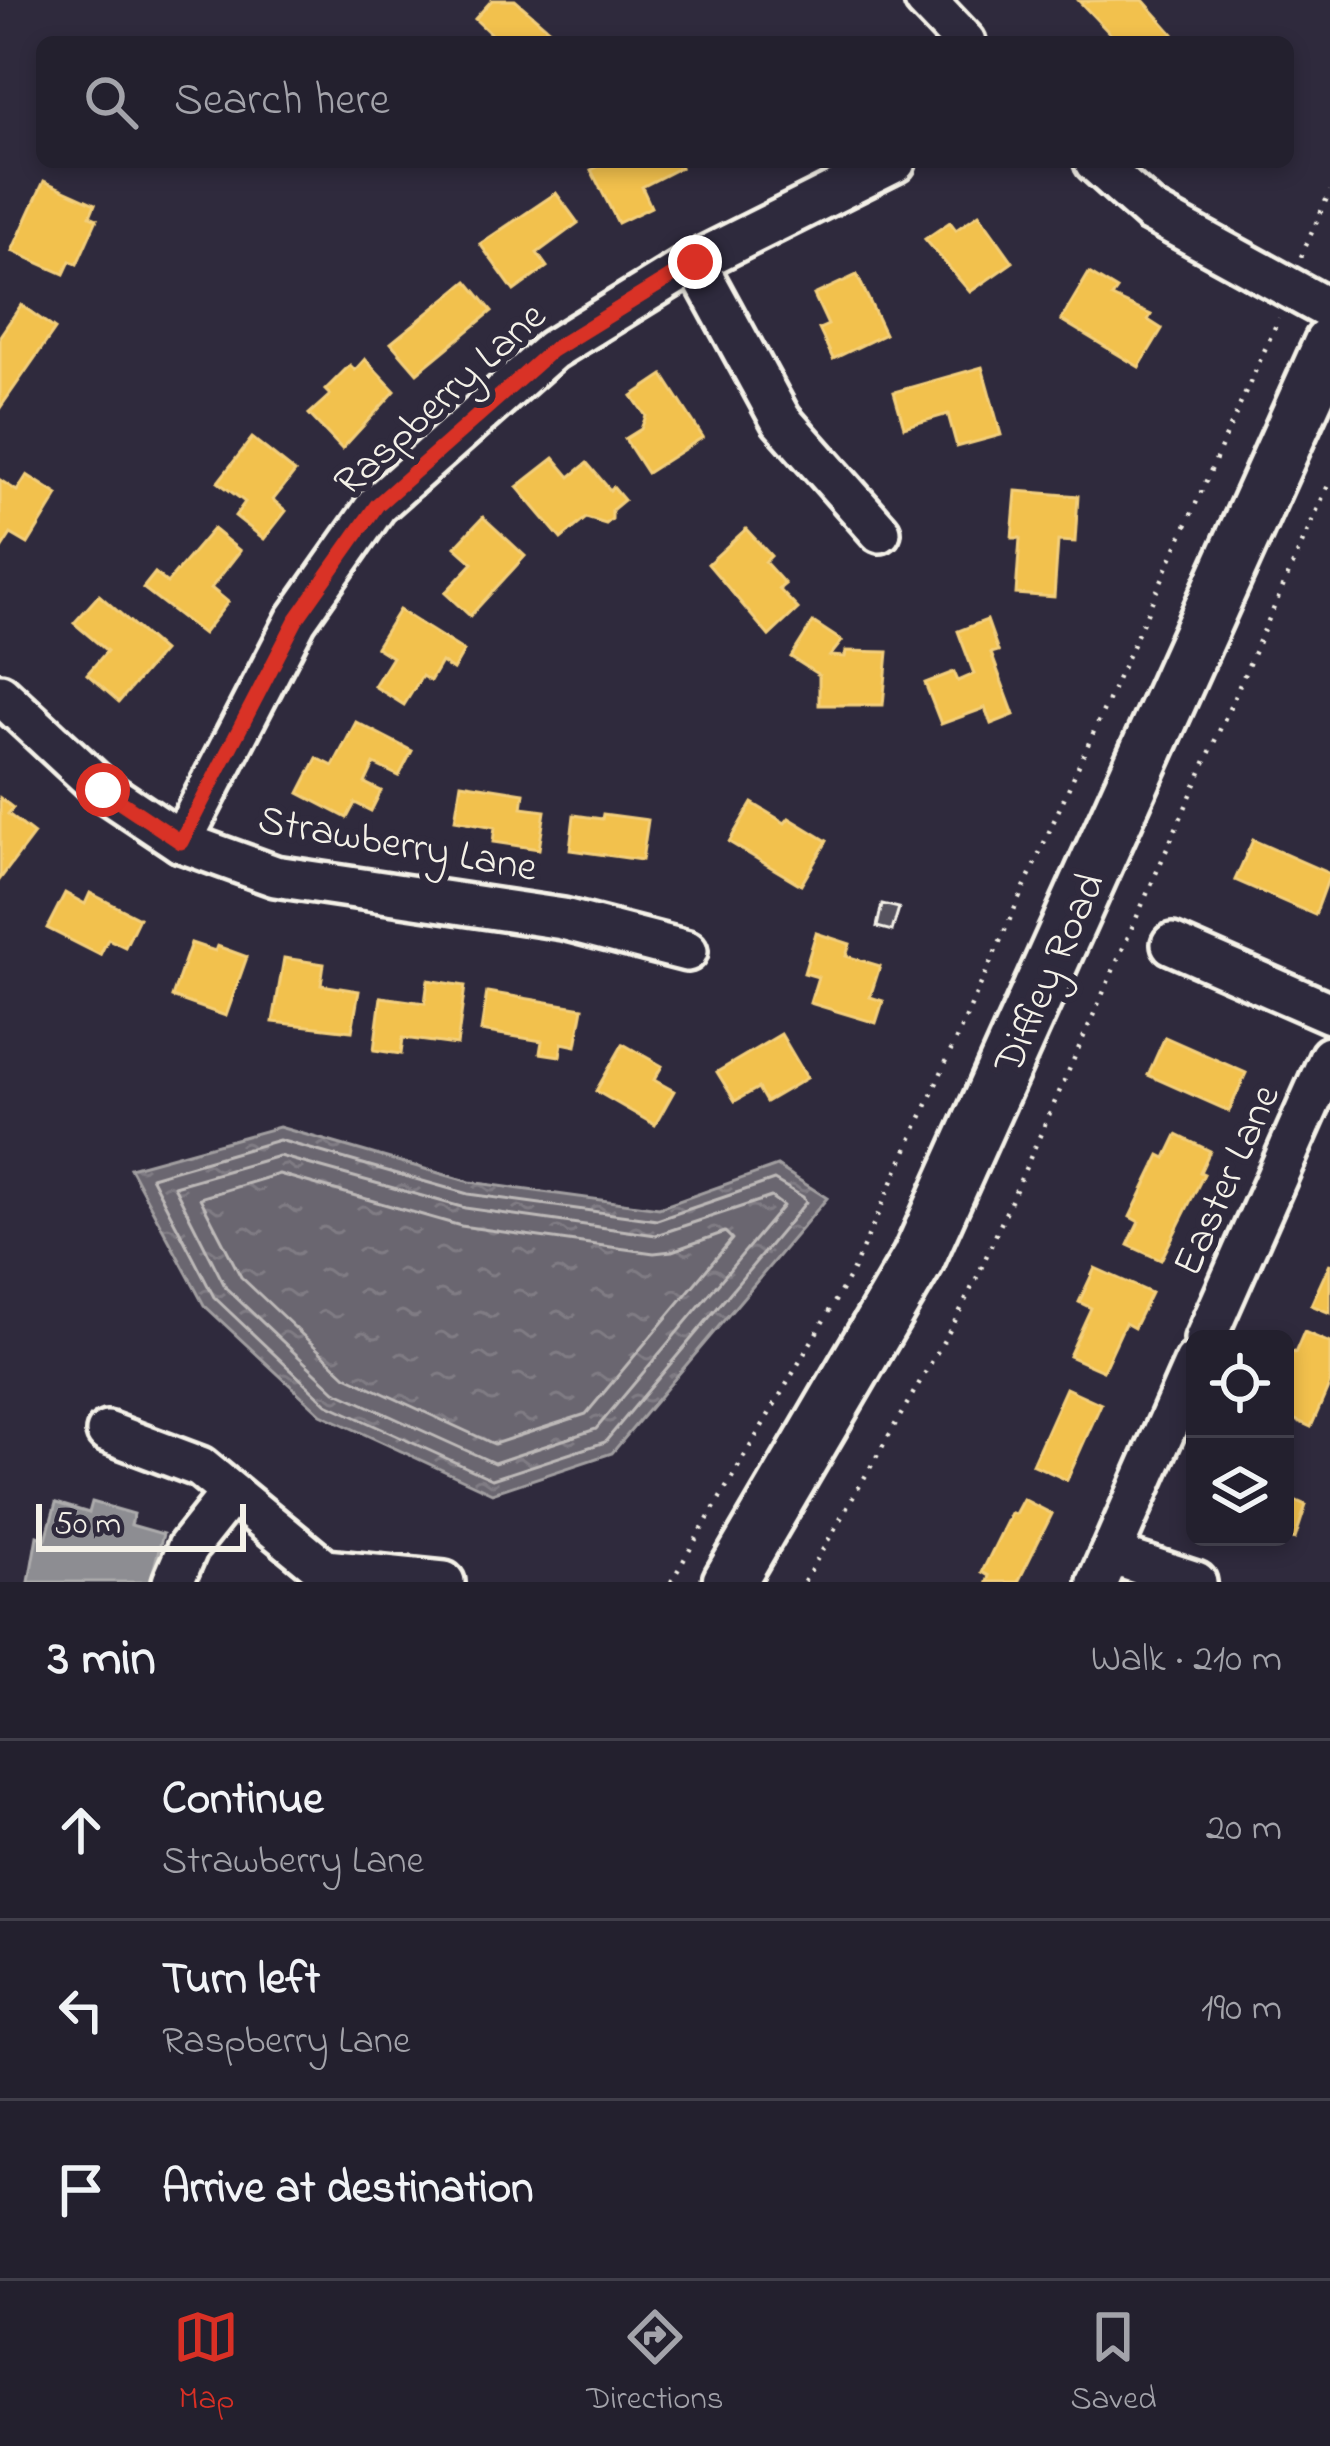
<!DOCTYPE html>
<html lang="en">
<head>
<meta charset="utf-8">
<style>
  body { margin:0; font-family:"Indie Flower",sans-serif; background:#2b2836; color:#f1f3f6 }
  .controls { position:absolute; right:36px; bottom:36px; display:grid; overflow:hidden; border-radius:18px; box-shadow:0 6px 18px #0003 }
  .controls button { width:108px; height:108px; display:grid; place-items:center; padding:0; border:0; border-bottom:3px solid #403e4a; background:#23202e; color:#f1f3f6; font:60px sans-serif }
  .scale { position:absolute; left:36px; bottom:30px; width:210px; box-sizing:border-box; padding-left:12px; border:6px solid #f4f1e8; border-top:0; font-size:33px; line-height:42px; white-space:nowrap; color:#f4f1e8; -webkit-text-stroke:9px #2f2a3d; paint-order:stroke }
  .stop { position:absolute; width:36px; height:36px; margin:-27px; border:9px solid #d93025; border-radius:50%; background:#fff }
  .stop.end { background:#d93025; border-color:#fff; box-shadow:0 3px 12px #0008 }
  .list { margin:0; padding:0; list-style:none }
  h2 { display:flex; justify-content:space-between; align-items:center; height:156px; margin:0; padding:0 48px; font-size:51px }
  h2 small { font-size:39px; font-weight:400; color:#a3a3aa }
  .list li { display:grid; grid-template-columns:78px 1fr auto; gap:36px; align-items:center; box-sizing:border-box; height:180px; padding:0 48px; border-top:3px solid #403e4a }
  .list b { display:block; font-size:45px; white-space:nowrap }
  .list p { margin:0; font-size:39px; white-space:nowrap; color:#a3a3aa }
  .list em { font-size:39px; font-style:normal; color:#a3a3aa }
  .icon { flex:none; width:66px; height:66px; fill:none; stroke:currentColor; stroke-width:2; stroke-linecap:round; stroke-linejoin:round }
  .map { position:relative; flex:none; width:1330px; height:1582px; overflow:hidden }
  .search { position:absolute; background:#23202e; box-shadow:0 6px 18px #0003; left:36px; right:36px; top:36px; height:132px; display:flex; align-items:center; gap:30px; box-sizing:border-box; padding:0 42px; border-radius:18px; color:#a3a3aa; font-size:45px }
  .sheet { height:696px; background:#23202e }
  nav { display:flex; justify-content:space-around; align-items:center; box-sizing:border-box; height:168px; border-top:3px solid #403e4a; background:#23202e; font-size:33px; color:#a3a3aa }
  nav a { display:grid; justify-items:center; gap:6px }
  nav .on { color:#d93025 }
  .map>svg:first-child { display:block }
  .water { fill:url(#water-ripples); stroke:#a19ea0; stroke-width:3 }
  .homes { fill:#f2c14e; stroke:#f3cf7c; stroke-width:3 }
  .industry { fill:#8d8d92; stroke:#acabac; stroke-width:3 }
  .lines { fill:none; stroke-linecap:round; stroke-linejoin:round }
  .shore { stroke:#bdb9b8; stroke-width:3 }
  .building { fill:#56525f; stroke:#f4f1e8; stroke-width:3 }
  .minor-casing { stroke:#f4f1e8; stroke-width:48 }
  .major-casing { stroke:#f4f1e8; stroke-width:60 }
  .path { stroke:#f4f1e8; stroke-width:4.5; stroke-dasharray:3 9; stroke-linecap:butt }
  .minor { stroke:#2f2a3d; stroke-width:39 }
  .major { stroke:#2f2a3d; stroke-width:51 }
  .route { stroke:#d93025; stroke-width:15 }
  .labels { text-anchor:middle; stroke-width:12; stroke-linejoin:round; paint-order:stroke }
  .street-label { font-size:42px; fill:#f4f1e8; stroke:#2f2a3d }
</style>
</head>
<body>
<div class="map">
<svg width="1330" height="1582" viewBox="0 0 1330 1582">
  <defs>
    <pattern id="water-ripples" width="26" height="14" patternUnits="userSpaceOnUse" patternTransform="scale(3)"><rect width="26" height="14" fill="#6a6670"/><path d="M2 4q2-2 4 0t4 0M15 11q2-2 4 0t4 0" fill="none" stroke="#807c84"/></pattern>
  </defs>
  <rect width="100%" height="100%" fill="#2f2a3d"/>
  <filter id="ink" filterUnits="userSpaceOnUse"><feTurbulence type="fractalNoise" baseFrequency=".00833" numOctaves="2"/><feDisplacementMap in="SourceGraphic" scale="24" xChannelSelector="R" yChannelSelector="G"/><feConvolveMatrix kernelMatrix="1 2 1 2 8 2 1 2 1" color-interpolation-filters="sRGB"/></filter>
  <g filter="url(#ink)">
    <polygon class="water" points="279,1127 470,1182 659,1208 777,1166 827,1198 612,1453 492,1493 321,1414 204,1305 130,1168"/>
    <g class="homes">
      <polygon points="492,0 515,0 553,33 545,42 492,42 495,38 475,19"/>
      <polygon points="1143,0 1173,34 1165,42 1127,42 1122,37 1118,42 1079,1"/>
      <polygon points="608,162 679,162 681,167 642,187 651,207 618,223 591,170"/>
      <polygon points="44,181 95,204 90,216 97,219 77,264 70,261 64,274 12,251"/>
      <polygon points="556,193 578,223 537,253 547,267 514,291 480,244"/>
      <polygon points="979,214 1013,262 970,292 925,239 950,222 956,230"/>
      <polygon points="1089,273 1117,290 1112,297 1151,315 1148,320 1162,329 1139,367 1061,320"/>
      <polygon points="857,275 885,334 833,359 819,329 828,325 814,295"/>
      <polygon points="467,281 492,311 417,373 391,343"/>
      <polygon points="21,305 55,329 0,408 0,336"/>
      <polygon points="365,359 395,391 342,449 309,414 330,395 325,390 350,365 355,370"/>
      <polygon points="982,367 1001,435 957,447 948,414 904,427 894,392"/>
      <polygon points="663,375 703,437 647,473 625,439 641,429 646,416 632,396"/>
      <polygon points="252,438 295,472 273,500 286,511 264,539 235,516 245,502 218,482"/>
      <polygon points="554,458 570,477 587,463 610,490 613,487 624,500 612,510 612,519 606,524 586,518 561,539 517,487"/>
      <polygon points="27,475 58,495 28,544 11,534 0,551 0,480 17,491"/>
      <polygon points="1016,491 1078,496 1075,542 1058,541 1054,597 1016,594 1020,538 1012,538"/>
      <polygon points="483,517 525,556 470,616 445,593 473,563 455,547"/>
      <polygon points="213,529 240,551 211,588 228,602 203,634 143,588 155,573 167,583"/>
      <polygon points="746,529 771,556 765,562 785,584 779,589 798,609 769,636 708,564"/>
      <polygon points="99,595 163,651 119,702 87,674 107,651 74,623"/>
      <polygon points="399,610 464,651 453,670 441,662 430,681 422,676 404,705 374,686 392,657 376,647"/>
      <polygon points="987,620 998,651 991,653 1014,715 991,724 985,708 941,724 925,683 954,672 958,681 974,674 958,631"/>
      <polygon points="813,622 842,641 830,656 845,657 846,651 888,652 883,705 819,705 819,675 791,657"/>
      <polygon points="356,722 412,751 399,776 374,764 365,783 381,791 371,811 355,803 347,818 299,793 317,758 333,766"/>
      <polygon points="461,783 524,793 522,808 545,811 539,849 493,842 495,827 455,820"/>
      <polygon points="0,798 13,808 8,814 34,834 0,879"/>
      <polygon points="752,803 785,823 789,818 827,841 801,885 729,842"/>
      <polygon points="603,814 648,820 642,860 570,850 574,815 602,819"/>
      <polygon points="1253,840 1330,874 1315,915 1235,880"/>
      <polygon points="65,893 85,904 90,893 139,918 125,947 108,939 100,955 47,928"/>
      <polygon points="816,933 850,944 846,956 880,966 870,997 883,1001 876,1023 810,1003 818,977 804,973"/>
      <polygon points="191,943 215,951 217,946 247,957 226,1016 172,997"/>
      <polygon points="284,958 324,964 321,985 359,991 352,1031 273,1022"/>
      <polygon points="428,980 465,986 457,1045 403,1038 401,1054 374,1050 381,997 425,1003"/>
      <polygon points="487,992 583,1008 576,1046 562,1043 560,1056 540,1053 542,1041 481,1031"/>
      <polygon points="781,1034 807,1078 766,1102 758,1088 735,1101 717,1072"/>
      <polygon points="1165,1037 1246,1073 1229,1111 1148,1075"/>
      <polygon points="623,1044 662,1066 654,1080 674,1091 655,1125 596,1091"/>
      <polygon points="1177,1135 1210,1151 1200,1172 1204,1174 1161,1260 1128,1245 1139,1222 1130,1217 1160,1155 1166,1158"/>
      <polygon points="1330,1263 1330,1313 1311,1305"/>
      <polygon points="1095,1268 1151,1293 1134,1328 1125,1323 1103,1371 1069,1356 1091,1308 1079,1302"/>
      <polygon points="1304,1332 1330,1343 1330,1383 1311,1427 1285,1415 1288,1386 1285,1385 1285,1361 1289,1351 1295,1353"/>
      <polygon points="1066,1388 1101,1404 1067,1480 1032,1464"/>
      <polygon points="1285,1496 1306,1505 1295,1539 1285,1536"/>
      <polygon points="1023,1499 1052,1514 1018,1582 987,1582 989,1576 982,1572 1011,1513 1015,1514"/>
    </g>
    <polygon class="industry" points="92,1502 134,1514 131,1525 163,1534 153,1571 160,1572 157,1582 29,1582 37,1536 46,1539 56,1503 89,1513"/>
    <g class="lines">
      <g class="shore">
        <polygon points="279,1140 468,1194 657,1220 774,1180 803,1197 806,1202 605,1442 492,1479 327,1404 214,1297 151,1177"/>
        <polygon points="279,1156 465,1208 656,1235 771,1197 783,1206 596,1429 494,1463 335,1391 226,1288 174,1186"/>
        <polygon points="279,1174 461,1226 654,1253 672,1251 725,1232 732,1239 586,1414 494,1444 346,1376 241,1277 200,1198"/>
      </g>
    </g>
    <polygon class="building" points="882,904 899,908 892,931 877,927"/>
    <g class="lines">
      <defs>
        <g id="minor">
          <polyline points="925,0 965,42"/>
          <polyline points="1095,162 1151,212 1330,310"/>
          <polyline points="695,262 781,420 880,532"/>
          <polyline points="0,694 103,790 181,842 275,876 563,919 687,951"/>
          <polyline points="181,842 296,620 377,505 552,350 695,262 895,162"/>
          <polyline points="1172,944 1330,1013"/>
          <polyline points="1205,1339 1330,1057"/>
          <polyline points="107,1432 200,1467 325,1570 444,1582"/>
          <polyline points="1110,1554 1196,1582"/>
          <polyline points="173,1582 188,1547 231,1493"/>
          <polyline points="1098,1582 1195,1362"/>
        </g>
        <polyline id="major" points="729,1582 918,1259 1330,344"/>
      </defs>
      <use href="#minor" class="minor-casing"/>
      <use href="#major" class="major-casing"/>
      <g class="path">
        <polyline points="1301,257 1330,191"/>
        <polyline points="671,1582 852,1272 1279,318"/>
        <polyline points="804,1582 954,1323 979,1273 1330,481"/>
      </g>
      <use href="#minor" class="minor"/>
      <use href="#major" class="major"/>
    </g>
  </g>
  <g class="lines" filter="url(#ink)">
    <polyline class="route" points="103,790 181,842 296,620 377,505 552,350 695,262"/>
  </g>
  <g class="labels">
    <g class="street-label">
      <text transform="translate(438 397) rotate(-42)" y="15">Raspberry Lane</text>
      <text transform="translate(398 841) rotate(10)" y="15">Strawberry Lane</text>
      <text transform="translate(1047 972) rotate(-66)" y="15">Diffley Road</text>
      <text transform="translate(1224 1179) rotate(-66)" y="15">Easter Lane</text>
    </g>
  </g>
</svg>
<div class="controls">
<button><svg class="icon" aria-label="locate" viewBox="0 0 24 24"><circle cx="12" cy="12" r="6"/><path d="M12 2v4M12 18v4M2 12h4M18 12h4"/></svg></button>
<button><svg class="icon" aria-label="layers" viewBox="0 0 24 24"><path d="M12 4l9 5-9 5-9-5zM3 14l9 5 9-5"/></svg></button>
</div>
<div class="scale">50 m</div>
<div class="stop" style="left:103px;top:790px"></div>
<div class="stop end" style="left:695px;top:262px"></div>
<div class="search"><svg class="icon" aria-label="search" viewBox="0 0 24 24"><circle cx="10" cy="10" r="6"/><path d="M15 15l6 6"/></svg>Search here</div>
</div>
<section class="sheet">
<h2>3 min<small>Walk · 210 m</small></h2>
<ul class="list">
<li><svg class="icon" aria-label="ahead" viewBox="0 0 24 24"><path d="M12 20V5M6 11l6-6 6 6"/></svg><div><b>Continue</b><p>Strawberry Lane</p></div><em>20 m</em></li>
<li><svg class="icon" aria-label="left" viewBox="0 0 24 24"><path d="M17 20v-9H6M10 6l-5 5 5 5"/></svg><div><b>Turn left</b><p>Raspberry Lane</p></div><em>190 m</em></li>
<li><svg class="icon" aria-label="arrive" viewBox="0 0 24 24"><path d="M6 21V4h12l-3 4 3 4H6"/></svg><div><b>Arrive at destination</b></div></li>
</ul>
</section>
<nav>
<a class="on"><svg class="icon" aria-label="map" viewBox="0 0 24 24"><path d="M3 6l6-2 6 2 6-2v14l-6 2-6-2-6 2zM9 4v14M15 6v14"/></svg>Map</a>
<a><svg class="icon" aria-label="directions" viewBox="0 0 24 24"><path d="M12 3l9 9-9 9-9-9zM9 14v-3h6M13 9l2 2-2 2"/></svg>Directions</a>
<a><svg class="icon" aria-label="saved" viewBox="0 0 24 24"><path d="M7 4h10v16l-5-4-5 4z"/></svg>Saved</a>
</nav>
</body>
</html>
